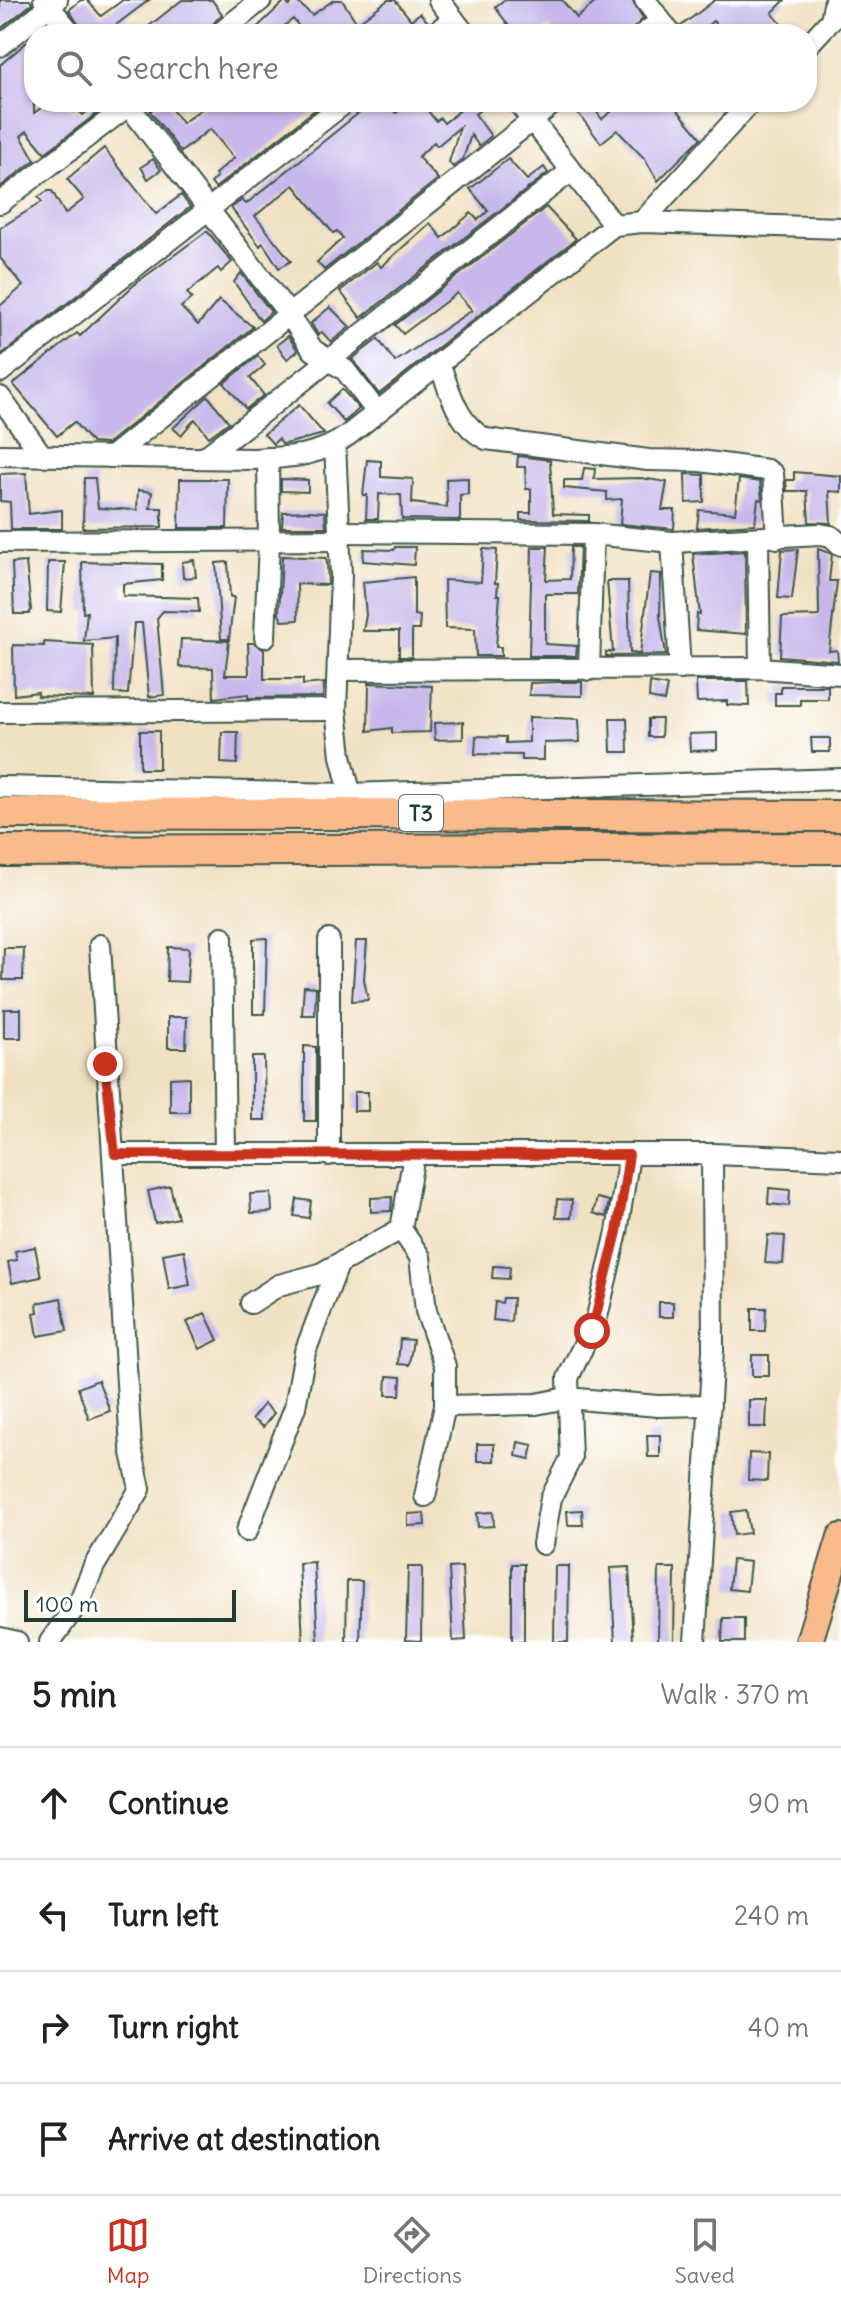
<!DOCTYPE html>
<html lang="en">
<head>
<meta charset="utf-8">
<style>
  body { margin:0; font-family:Delius,sans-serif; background:#f2f2f2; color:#222 }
  .scale { position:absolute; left:24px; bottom:20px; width:212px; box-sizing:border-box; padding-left:8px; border:4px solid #1f3d34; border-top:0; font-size:22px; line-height:28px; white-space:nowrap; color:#1f3d34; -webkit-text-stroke:6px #fff; paint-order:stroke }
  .stop { position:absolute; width:24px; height:24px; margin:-18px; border:6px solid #c8321e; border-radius:50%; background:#fff }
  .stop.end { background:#c8321e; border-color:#fff; box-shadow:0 2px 8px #0008 }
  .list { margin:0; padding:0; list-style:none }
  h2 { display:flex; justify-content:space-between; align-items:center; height:104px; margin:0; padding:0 32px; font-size:34px }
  h2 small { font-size:26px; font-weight:400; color:#767676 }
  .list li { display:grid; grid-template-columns:52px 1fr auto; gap:24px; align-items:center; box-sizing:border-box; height:112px; padding:0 32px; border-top:2px solid #e0e0e0 }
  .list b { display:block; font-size:30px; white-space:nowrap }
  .list em { font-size:26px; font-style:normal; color:#767676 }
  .icon { flex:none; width:44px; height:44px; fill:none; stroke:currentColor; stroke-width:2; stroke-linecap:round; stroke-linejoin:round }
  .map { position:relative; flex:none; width:841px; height:1642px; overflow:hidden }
  .search { position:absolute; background:#fff; box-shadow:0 2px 6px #0004; left:24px; right:24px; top:24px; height:88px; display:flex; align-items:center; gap:20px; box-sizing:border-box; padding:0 28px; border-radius:32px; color:#767676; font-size:30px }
  .sheet { height:552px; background:#fff }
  nav { display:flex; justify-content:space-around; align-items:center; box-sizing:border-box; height:112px; border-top:2px solid #e0e0e0; background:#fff; font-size:22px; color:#767676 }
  nav a { display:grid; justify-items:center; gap:4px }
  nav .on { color:#c8321e }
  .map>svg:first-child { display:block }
  .building { fill:#c7b7eb }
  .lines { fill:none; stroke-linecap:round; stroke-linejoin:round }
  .minor-casing { stroke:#3e5649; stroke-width:24 }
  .major-casing { stroke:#3e5649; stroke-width:30 }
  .highway-casing { stroke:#3e5649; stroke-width:34 }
  .minor { stroke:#fff; stroke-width:20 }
  .major { stroke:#fabb8c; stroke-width:26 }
  .highway { stroke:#fabb8c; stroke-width:30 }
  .route { stroke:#c8321e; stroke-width:10 }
  .labels { text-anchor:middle; stroke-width:6; stroke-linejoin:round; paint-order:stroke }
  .shield { fill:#fff; stroke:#627771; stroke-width:2 }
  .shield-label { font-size:22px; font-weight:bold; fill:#1f3d34 }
</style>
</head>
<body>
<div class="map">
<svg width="841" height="1642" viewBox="0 0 841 1642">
  <rect width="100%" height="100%" fill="#fff"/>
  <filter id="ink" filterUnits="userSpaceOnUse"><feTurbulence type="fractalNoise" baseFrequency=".0125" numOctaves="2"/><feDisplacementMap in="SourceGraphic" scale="16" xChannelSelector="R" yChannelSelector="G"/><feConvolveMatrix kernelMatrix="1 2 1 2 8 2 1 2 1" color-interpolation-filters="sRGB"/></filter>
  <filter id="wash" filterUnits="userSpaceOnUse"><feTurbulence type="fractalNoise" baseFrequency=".006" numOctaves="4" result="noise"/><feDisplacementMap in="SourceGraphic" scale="32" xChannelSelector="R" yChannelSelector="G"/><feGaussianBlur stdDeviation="1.8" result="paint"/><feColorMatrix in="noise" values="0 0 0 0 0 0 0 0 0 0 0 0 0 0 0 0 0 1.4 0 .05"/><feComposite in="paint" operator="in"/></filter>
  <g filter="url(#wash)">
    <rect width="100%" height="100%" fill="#f1e1c3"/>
    <g id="blocks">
      <g class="building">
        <polygon points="0,0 30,0 32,4 0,29"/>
        <polygon points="81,0 87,0 101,16 123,0 149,0 104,34 85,34 69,10"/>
        <polygon points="182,0 212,0 222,14 204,34 139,34"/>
        <polygon points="295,0 312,15 334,0 342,0 357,23 388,0 395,0 411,20 420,13 428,22 418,34 388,34 383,29 377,34 305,34 293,19 274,34 250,34 285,1 289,6"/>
        <polygon points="504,0 562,0 577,18 598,0 632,0 643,18 630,34 554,34 549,27 540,34 515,34 495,7"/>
        <polygon points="715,0 785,0 772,13 790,34 724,34 713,21 698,34 684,34 681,26"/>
        <polygon points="27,42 34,51 34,113 49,102 66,102 74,112 77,109 83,115 99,102 112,102 45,153 27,131 21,136 35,160 0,187 0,65"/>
        <polygon points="162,102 166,102 182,123 204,107 200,102 325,102 215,188 211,183 217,177 215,174 234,158 210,129 181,152 150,111"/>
        <polygon points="382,102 396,113 410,102 421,102 436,121 440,118 444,123 463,108 459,102 490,102 475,114 491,136 479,146 471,135 463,159 453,167 449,162 460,127 437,146 434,142 418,157 438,179 324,270 317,262 343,238 337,231 333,233 294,185 255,216 291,261 279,268 263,243 260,246 231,208 242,200 246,204 371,103 376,108"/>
        <polygon points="584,102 589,102 602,119 623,102 671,102 701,138 658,181 645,159 617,130 601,143 575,109"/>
        <polygon points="104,148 156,214 181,195 190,207 1,355 0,306 23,286 0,258 0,228 42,202 38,197 48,191 52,191 65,214 84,199 67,179"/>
        <polygon points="153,159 161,170 148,179 141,167"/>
        <polygon points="508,159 527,180 544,167 548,173 361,318 340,291 377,262 381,267 430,223 442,238 471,213 478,220 488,211 470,189"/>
        <polygon points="546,207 576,239 379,394 352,359 378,339 395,362 472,310 457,293 403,334 395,325"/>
        <polygon points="207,231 232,262 221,272 218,268 187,293 192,298 181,307 198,325 219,300 253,327 107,444 92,443 74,422 57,436 13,384 77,333 80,336 136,283"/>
        <polygon points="241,273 271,312 261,321 234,282"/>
        <polygon points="330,307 350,327 331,342 322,332 318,335 311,323"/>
        <polygon points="288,336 298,351 287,359 277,345"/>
        <polygon points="258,356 265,365 250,378 264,395 246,409 224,383"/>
        <polygon points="342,389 359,409 344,422 327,403"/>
        <polygon points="208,396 229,422 209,437 195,419 181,435 173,428"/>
        <polygon points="299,405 324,434 289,443 282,444 278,439 273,444 264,434"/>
        <polygon points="518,456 550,460 553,514 589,515 589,521 520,520 520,513 531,513 531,489 526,489 525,467 517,467"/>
        <polygon points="367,460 381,461 381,477 413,479 412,503 447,507 446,479 468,478 468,494 460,495 460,520 402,519 401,495 379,494 378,519 366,519 367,495 363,495"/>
        <polygon points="584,468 595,469 594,479 641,478 667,482 662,510 675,510 674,529 620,524 622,499 607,500 607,492 564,488 564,480 582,480"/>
        <polygon points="794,472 841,476 841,492 829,491 831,523 809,522 807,491 787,491 786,480 794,480"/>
        <polygon points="26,473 29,514 62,510 62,529 11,529 10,502 0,501 0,474"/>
        <polygon points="685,474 704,475 704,502 686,503"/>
        <polygon points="84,478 95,478 98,508 137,510 138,490 152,492 150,508 162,508 162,527 83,528"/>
        <polygon points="180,479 228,479 227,528 179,528"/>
        <polygon points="281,479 308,480 308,492 281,491"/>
        <polygon points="739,479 760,482 762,500 758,499 755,524 697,528 699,510 735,513"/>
        <polygon points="308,511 325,512 326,527 282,527 283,512"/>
        <polygon points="395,547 415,547 414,565 363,561 364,549 394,550"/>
        <polygon points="532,547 548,547 546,580 570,579 571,547 580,547 578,594 545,594 545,644 577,646 576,656 529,656"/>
        <polygon points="483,549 497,550 495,583 498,583 497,595 500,595 496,647 501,647 501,656 476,656 475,629 445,628 444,580 481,582"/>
        <polygon points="798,549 792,599 778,598 782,550"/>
        <polygon points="818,549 832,554 829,581 837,581 829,651 837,650 838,661 780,656 782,617 819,616"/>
        <polygon points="745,551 746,634 696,630 697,614 700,615 693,554"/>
        <polygon points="282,556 326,558 327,563 328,585 297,584 298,620 282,621 279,614"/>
        <polygon points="194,560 196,577 183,578 182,562"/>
        <polygon points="26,562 31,610 29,614 14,614 12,563"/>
        <polygon points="48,562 65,562 61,612 47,611"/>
        <polygon points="82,562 162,564 162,580 123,584 123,596 198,598 199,612 163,611 157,618 164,695 149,697 142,623 134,623 128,694 114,693 115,638 84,641 87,612 83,613"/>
        <polygon points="228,562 230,597 234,597 229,639 221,639 216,563"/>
        <polygon points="650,573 661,574 660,616 666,655 606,656 606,652 613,652 607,581 628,581 630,653 640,654"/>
        <polygon points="414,577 414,615 420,616 419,630 412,630 412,657 399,657 399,631 363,631 366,615 363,582"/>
        <polygon points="181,639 229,641 225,675 249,675 248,643 254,643 264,650 264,679 303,679 303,685 324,683 323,697 248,698 248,694 214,698 213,668 179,667"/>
        <polygon points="44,642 93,645 94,698 37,696 38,692 14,695 13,645 44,646"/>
        <polygon points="696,681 748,681 749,706 727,705 727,701 697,702"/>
        <polygon points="561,682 582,682 582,696 529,695 530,683"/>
        <polygon points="369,683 432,686 430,732 392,733 392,728 368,731"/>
        <polygon points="650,683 667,686 664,701 649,698"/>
        <polygon points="781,686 828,686 828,699 800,699 800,705 775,705 775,693 781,693"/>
        <polygon points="529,717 579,719 580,742 544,743 544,760 522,760 522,755 475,754 476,736 506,737 506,743 529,742"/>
        <polygon points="610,718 627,718 628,752 611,752"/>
        <polygon points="648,719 662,719 661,737 648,737"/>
        <polygon points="463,722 463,739 435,740 434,723"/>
        <rect x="140" y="731" width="19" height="38"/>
        <polygon points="222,732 238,732 237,764 221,763"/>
        <polygon points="717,733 717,750 690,751 689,734"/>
        <polygon points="811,738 830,738 830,752 812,752"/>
        <polygon points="267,938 265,1014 253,1014 253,939"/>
        <polygon points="356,941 367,941 364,979 368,1000 352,1001"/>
        <polygon points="168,947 189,948 187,982 167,981"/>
        <polygon points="4,948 24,948 23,980 3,980"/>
        <polygon points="304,986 316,987 315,1015 302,1015"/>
        <rect x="4" y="1009" width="17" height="29"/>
        <polygon points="168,1017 187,1017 186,1048 168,1048"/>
        <polygon points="304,1046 316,1047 316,1121 304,1121"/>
        <polygon points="252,1057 264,1057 265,1120 252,1120"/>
        <polygon points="189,1077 189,1112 170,1112 170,1078"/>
        <rect x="354" y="1092" width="14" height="19"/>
        <polygon points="170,1186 178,1218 155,1223 148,1191"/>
        <polygon points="769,1188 790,1190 789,1206 768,1204"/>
        <polygon points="271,1193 272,1212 251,1213 250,1194"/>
        <polygon points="392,1197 391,1211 371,1212 371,1198"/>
        <polygon points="597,1198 609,1201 606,1217 593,1213"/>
        <polygon points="297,1199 311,1201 309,1218 294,1216"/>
        <polygon points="557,1199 572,1200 571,1218 556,1218"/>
        <polygon points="768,1235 785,1236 783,1264 765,1263"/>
        <polygon points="35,1247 41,1277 12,1283 8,1262 17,1260 15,1251"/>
        <polygon points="184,1250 190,1285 169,1289 163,1254"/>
        <polygon points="493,1266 510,1267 509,1279 492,1278"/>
        <polygon points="61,1298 67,1331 38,1336 34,1313 38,1312 37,1303"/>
        <polygon points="503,1298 513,1298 511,1322 493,1320 495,1302 502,1303"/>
        <rect x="659" y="1302" width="14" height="15"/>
        <polygon points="752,1308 766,1308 765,1331 752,1331"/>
        <polygon points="205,1313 218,1340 200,1349 187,1322"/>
        <polygon points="400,1339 413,1340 409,1365 398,1364"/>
        <rect x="752" y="1355" width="17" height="21"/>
        <polygon points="387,1376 401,1377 400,1395 386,1395"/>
        <polygon points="98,1380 110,1411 89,1419 78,1388"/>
        <polygon points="749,1400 767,1400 766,1427 749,1427"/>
        <polygon points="264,1404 274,1413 263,1427 252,1419"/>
        <polygon points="647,1435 660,1435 660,1457 648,1457"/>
        <polygon points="518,1442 533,1445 530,1459 516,1456"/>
        <rect x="477" y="1444" width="17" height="17"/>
        <polygon points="749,1453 768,1454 767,1481 748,1480"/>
        <polygon points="582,1510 583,1525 568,1525 567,1511"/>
        <polygon points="746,1510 750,1533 734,1535 731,1512"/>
        <polygon points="493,1512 494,1526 478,1527 477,1513"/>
        <polygon points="424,1513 425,1525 408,1526 408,1514"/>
        <polygon points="732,1560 750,1562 747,1591 729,1589"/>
        <polygon points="314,1562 318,1642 303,1642 299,1563"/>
        <rect x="512" y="1564" width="12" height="78"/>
        <polygon points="555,1566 569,1566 568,1642 554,1642"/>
        <polygon points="408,1567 422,1567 421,1641 406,1640"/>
        <polygon points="462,1567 466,1640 453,1641 449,1568"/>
        <polygon points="629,1567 633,1642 615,1642 611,1568"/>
        <polygon points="659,1568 675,1568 674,1642 658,1642"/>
        <polygon points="347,1581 362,1581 360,1642 346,1642"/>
        <polygon points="723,1618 744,1618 744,1642 722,1642"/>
      </g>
    </g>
  </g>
  <g filter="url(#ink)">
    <use href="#blocks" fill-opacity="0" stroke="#3e5649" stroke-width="2"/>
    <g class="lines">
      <defs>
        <g id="minor">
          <polyline points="44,0 72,34"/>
          <polyline points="439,0 465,34"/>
          <polyline points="645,0 671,34"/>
          <polyline points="219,34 261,0"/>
          <polyline points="434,34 453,19"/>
          <polyline points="643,34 661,21"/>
          <polyline points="0,46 57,0"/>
          <polyline points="807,46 831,20 835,0"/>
          <polyline points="126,102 288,313 313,350 345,370 377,412"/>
          <polyline points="518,102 614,225"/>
          <polyline points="0,203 133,102"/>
          <polyline points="642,222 751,102"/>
          <path d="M439,363C450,391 457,425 486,439L648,460L700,461L767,470L773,474L777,538"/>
          <polyline points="0,372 346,102"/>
          <polyline points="0,397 41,454"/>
          <path d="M0,455L254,459C288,457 318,457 347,436L614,225L642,222L841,228"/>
          <polyline points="111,457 555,102"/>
          <polyline points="204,458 571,171"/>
          <polyline points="340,532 593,534 672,542 820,534 831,536 841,545"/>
          <polyline points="758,539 760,668"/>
          <polyline points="0,542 340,540"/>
          <polyline points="672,542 680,669"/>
          <polyline points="265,637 269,541 268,458"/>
          <polyline points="338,670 760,668 841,674"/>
          <polyline points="589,670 593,534"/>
          <polyline points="336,710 341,756 353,804"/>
          <polyline points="0,712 336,710 341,575 335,444"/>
          <polyline points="0,787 348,794 841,779"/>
          <polyline points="222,937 225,1155"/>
          <polyline points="329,940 329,1155"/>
          <polyline points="115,1154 712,1154 841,1159"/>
          <polyline points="414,1155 401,1229 420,1257 426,1311 445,1366 445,1406 425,1496"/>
          <polyline points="251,1303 279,1285 320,1274 401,1229"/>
          <polyline points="445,1406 536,1404 567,1398 658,1406 710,1405"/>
          <polyline points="247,1531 295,1407 305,1352 338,1265"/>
          <polyline points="543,1544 551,1498 571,1458 568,1378 597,1317 617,1232 629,1155"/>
          <polyline points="0,1638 17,1642"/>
          <polyline points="50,1642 80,1600 94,1566 140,1489 131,1448 100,945"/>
          <polyline points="695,1642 713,1350 712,1154"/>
        </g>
        <polyline id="major" points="809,1642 841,1537"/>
        <g id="highway">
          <polyline points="0,813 841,816"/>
          <polyline points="0,851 841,848"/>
        </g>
      </defs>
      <use href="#minor" class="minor-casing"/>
      <use href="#major" class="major-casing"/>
      <use href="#highway" class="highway-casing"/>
      <use href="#minor" class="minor"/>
      <use href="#major" class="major"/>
      <use href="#highway" class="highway"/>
    </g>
  </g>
  <g class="lines" filter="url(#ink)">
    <polyline class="route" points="105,1064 115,1154 629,1155 617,1232 592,1331"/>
  </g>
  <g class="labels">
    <rect class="shield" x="399" y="795" width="44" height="36" rx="6"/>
    <g class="shield-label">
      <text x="421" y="821">T3</text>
    </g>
  </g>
</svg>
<div class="scale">100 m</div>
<div class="stop" style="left:592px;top:1331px"></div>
<div class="stop end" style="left:105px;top:1064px"></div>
<div class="search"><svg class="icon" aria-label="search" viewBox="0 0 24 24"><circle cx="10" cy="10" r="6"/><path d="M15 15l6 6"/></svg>Search here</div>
</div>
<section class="sheet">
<h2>5 min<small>Walk · 370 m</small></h2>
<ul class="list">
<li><svg class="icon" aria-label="ahead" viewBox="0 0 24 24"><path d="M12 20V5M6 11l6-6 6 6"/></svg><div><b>Continue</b></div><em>90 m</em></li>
<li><svg class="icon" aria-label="left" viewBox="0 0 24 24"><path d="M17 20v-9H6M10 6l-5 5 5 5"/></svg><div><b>Turn left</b></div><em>240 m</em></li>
<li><svg class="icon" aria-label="right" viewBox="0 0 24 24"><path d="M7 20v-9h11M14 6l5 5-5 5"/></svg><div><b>Turn right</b></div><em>40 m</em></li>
<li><svg class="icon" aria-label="arrive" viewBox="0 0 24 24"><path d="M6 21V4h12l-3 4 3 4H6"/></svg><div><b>Arrive at destination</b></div></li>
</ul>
</section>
<nav>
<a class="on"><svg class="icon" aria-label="map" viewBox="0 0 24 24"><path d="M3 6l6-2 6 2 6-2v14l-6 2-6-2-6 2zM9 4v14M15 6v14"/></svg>Map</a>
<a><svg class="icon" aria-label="directions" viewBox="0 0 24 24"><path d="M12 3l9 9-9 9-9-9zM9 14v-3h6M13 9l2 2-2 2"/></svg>Directions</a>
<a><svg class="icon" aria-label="saved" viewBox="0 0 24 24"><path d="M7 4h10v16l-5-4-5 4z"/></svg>Saved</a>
</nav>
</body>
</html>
